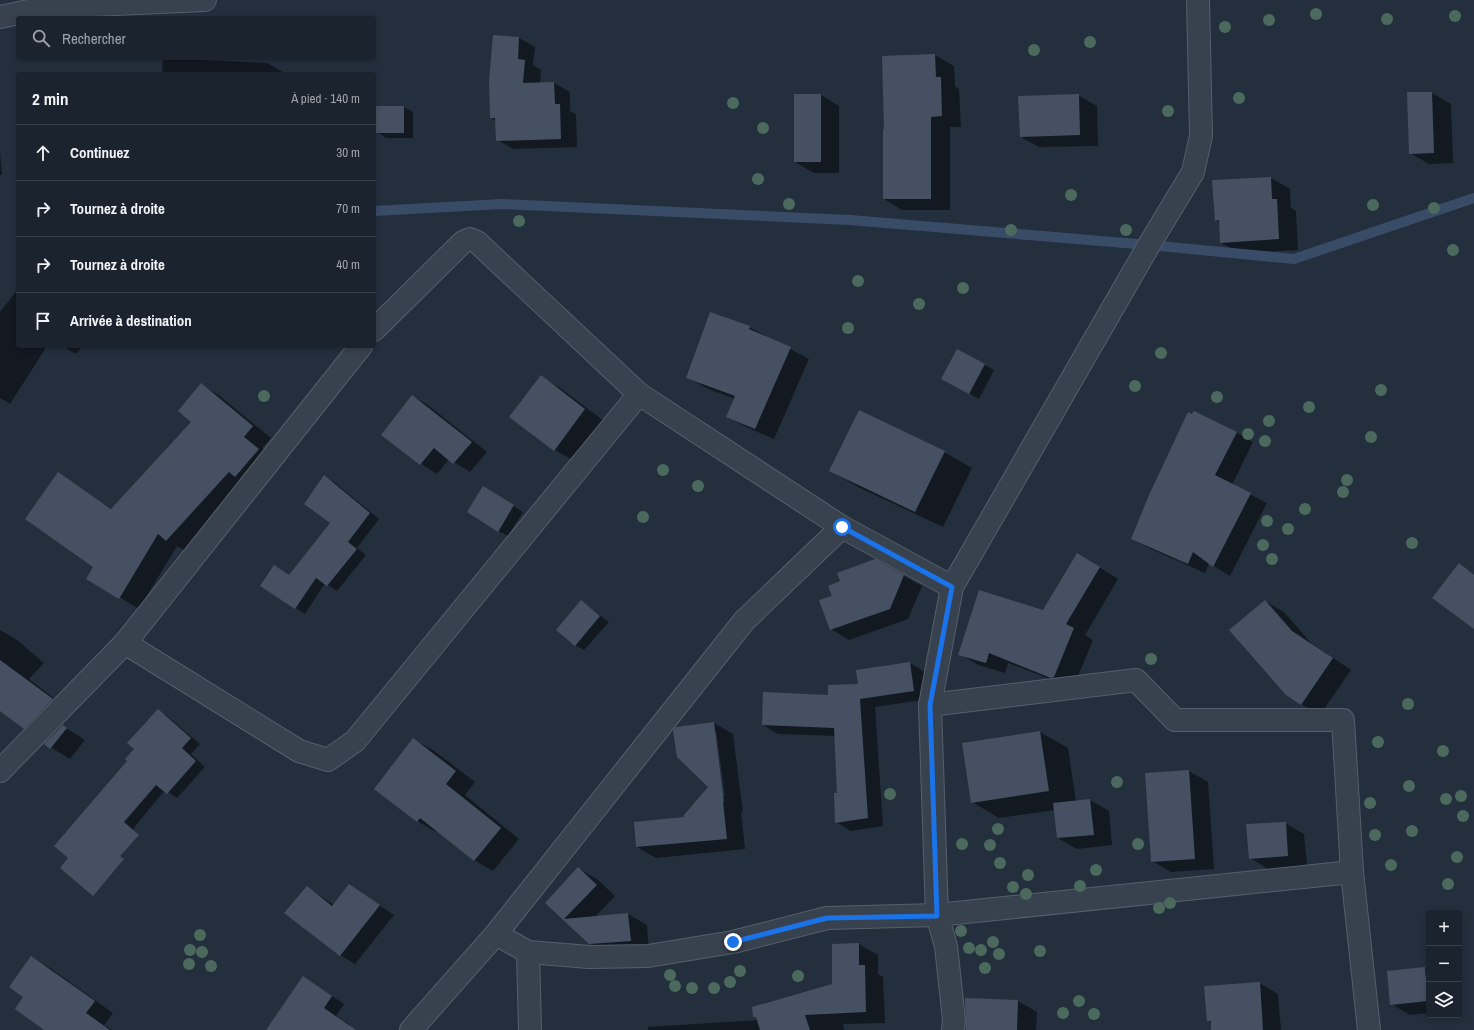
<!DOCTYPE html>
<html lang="fr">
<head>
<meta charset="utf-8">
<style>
  body { margin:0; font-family:"Archivo Narrow",sans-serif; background:#242b36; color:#f1f3f6 }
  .controls { position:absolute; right:12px; bottom:12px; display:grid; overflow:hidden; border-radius:4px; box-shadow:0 2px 6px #0003 }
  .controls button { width:36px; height:36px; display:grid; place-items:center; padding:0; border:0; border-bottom:1px solid #39404a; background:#1b232e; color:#f1f3f6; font:20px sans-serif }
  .stop { position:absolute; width:12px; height:12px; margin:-9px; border:3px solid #1a73e8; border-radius:50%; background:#fff }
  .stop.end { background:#1a73e8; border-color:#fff; box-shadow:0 1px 4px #0008 }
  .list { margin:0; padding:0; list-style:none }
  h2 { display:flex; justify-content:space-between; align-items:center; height:52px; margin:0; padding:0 16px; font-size:17px }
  h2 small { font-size:13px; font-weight:400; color:#a0a4aa }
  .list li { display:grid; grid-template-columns:26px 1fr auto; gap:12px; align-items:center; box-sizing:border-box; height:56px; padding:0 16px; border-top:1px solid #39404a }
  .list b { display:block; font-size:15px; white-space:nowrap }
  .list em { font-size:13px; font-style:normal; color:#a0a4aa }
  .icon { flex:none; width:22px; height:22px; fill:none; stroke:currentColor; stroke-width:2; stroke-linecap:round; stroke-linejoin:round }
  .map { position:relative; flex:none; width:1474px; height:1030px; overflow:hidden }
  .search { position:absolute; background:#1b232e; box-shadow:0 2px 6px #0003; left:16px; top:16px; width:360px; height:44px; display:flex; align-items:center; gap:10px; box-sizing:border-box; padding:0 14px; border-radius:4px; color:#a0a4aa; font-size:15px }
  .panel { position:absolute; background:#1b232e; box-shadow:0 2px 6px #0003; left:16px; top:72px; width:360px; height:276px; border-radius:4px }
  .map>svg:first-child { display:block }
  .shadow { fill:#0007; fill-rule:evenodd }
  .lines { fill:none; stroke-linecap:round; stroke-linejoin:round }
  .stream { stroke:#394c67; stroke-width:10 }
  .building { fill:#455162 }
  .minor-casing { stroke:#565f6c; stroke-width:24 }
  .minor { stroke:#38414e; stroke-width:22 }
  .tree { fill:#4b6a5d }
  .route { stroke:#1a73e8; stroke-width:5 }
</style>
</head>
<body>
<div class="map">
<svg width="1474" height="1030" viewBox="0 0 1474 1030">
  <rect width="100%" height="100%" fill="#242f3e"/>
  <g class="shadow">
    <polygon points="494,36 519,38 535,47 533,65 541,70 540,84 554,83 570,92 570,111 576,114 577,147 513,149 497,140 496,121 491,118"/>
    <polygon points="935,55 954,66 955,86 959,89 961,127 950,127 950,210 902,210 884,199 885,130"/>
    <polygon points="163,58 267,63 286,74 162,74"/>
    <polygon points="1408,93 1432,93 1451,104 1453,163 1429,164 1410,153"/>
    <polygon points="821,95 839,106 839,173 814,173 795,162"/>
    <polygon points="1078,95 1097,106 1098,146 1039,147 1021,137"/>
    <polygon points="404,107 413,112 413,138 386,138 377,132"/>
    <polygon points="0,151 2,175 0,175"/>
    <polygon points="1271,178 1290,189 1291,208 1296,211 1298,250 1240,253 1221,243 1220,223 1216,220"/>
    <polygon points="18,289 18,346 47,346 10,404 0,398 0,312"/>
    <polygon points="749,327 809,359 774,439 746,427 727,416 735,399 706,388 687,377"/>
    <polygon points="62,346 83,346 76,354"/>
    <polygon points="957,350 994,370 979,399 952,384"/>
    <polygon points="541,377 560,388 604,421 574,461 555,450 511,417"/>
    <polygon points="201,385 220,396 271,438 262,448 277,460 186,551 177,546 139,609 88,578 95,567 59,474 112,509 192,422"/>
    <polygon points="412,396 428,405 487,452 470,472 449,459 437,474 421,464 382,435"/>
    <polygon points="859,411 944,452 972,468 943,527 858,487 831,471"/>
    <polygon points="1236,432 1253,442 1232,485 1267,503 1230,576 1209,563 1205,573 1149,548 1132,539"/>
    <polygon points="325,477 334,482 379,519 357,548 366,555 337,591 325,583 305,614 261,586 289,576 331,523"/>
    <polygon points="493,493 523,512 508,536 498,531"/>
    <polygon points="875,560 922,586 908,619 849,640 831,629 833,597 841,581"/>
    <polygon points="1096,565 1118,579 1085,635 1093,640 1073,688 1008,663 1005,673 978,665 960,654 1043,611"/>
    <polygon points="581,601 609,622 584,650 575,645"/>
    <polygon points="1265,601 1284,612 1311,643 1351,670 1320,715 1301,704"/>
    <polygon points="0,630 17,640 44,663 29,679 69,710 42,738 24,728 0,710"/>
    <polygon points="910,663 925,672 929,699 875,707 883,826 851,831 836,822 838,794 836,736 778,734 763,725"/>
    <polygon points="158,711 167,716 200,744 191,754 205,767 177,798 165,790 132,830 123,824 129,761"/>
    <path d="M714,723L733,734L743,813L741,812L745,849L656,858L637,847L635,823L685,818L709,787L676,728ZM714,731H716L725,797L722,795Z"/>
    <polygon points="63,726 85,740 70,759 45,744"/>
    <polygon points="1040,732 1068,748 1076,802 1090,800 1109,811 1112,845 1077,849 1058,838 1055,810 999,818 972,802"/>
    <polygon points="414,740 433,750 475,782 465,795 519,839 493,871 474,860 437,830 436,832 417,821"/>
    <polygon points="1189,771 1208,782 1214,869 1171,872 1152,861"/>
    <polygon points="1285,823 1304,834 1307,866 1268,869 1250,858"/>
    <polygon points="579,869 597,879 615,896 595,917 628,914 647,925 649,951 609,954 589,943 546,903"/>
    <polygon points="349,885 394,915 355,964 340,955 307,887 334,905"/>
    <polygon points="859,944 878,955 878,974 883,977 885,1023 843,1024 844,1030 648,1030 648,1027 758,1020 754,1016 833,984"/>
    <polygon points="31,957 50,968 113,1013 104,1025 112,1030 46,1030 25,997"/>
    <polygon points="1425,968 1429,970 1429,1013 1410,1015 1391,1004"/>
    <polygon points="304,977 344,1004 336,1016 350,1025 347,1030 268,1030"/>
    <polygon points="1259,983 1278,994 1281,1030 1212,1030 1212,1023 1208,1020"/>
    <polygon points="1018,1001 1037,1012 1036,1030 967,1030"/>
  </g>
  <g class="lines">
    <polyline class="stream" points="374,211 502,204 850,220 1149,245 1294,259 1474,198"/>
  </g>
  <g class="building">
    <polygon points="493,35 519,37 518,59 525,60 523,83 554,82 555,104 560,104 561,139 496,141 495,118 490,118 489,81"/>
    <polygon points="935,54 936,77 941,77 942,116 931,117 931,199 883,199 883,129 884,129 882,56"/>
    <polygon points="1407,92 1432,92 1434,153 1409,154"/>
    <rect x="794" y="94" width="27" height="68"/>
    <polygon points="1079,94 1080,135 1020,137 1018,96"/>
    <rect x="376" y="106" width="28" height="27"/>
    <polygon points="1271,177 1272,199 1277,199 1279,239 1220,243 1219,220 1215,221 1212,180"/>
    <polygon points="710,312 750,326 749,329 791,347 755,429 726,417 735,396 686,378"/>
    <polygon points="957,349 985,364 969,394 941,379"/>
    <polygon points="541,375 585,409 554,451 509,417"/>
    <polygon points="201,383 253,426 244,437 259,449 235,477 229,472 166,541 158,534 119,599 86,579 93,567 25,519 58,472 111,509 191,422 178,411"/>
    <polygon points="412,395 472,442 453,464 434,448 420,465 381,435"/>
    <polygon points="859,410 945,451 915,512 829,471"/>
    <polygon points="1194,411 1237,432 1215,475 1251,493 1213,567 1193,552 1188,564 1131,539 1149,495 1188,412 1192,414"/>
    <polygon points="324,475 370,513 348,542 357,549 327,586 316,578 295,609 260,586 274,565 289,575 330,523 304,504"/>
    <polygon points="483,486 514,505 498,532 467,512"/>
    <polygon points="1077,553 1100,567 1066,624 1074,628 1054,677 1051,678 989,653 986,663 958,655 979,590 1043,610"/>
    <polygon points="875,559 904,575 890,609 830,630 819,600 832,596 828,586 840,581 837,573"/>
    <polygon points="1459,563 1474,575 1474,629 1432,598"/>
    <polygon points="581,600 600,616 575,646 556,630"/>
    <polygon points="1265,600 1292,631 1333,658 1301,705 1286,695 1229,630"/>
    <polygon points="0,660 53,699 24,729 0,711"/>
    <polygon points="910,662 914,691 860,699 868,818 835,823 834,793 837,793 834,728 762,725 763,692 828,695 828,685 858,684 856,670"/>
    <polygon points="158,709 191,738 182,748 196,761 167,794 156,785 124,822 139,835 120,856 124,859 93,896 60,868 68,858 54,846 127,761 125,759 134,749 127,743"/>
    <polygon points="714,722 724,803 723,802 727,839 636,847 634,822 684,817 684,815 708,787 677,757 673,730 676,727"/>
    <polygon points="63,725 67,728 50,749 44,744"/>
    <polygon points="1040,731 1049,791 971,803 962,743"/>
    <polygon points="413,738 456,771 446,784 501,828 474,861 420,818 417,822 374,789"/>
    <polygon points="1189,770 1195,859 1151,862 1145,773"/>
    <polygon points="1090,799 1094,835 1057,838 1053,803"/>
    <polygon points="1286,822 1288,856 1249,859 1246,824"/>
    <polygon points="578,867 597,885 564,919 628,913 631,941 589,944 545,903"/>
    <polygon points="349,884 380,905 340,956 284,913 307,886 332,906"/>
    <polygon points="859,943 859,965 865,965 866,1012 805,1015 810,1030 760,1030 756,1017 753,1017 752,1007 832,984 832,944"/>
    <polygon points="31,956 95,1001 86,1013 110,1030 44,1030 15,1009 23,997 9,987"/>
    <polygon points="1425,967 1428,1001 1390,1005 1387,971"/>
    <polygon points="303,976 332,996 324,1008 356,1030 266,1030"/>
    <polygon points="1260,982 1263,1030 1211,1030 1211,1021 1207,1021 1204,986"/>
    <polygon points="965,998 1018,1000 1017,1030 966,1030"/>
  </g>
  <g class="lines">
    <defs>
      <g id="minor">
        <polyline points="0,17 48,7 205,0"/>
        <polyline points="374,330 463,242 470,239 477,242 639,394 842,527 952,587"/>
        <polyline points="125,643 299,751 328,760 355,741 639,394"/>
        <polyline points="930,705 1136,680 1175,720 1343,720 1352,872 1369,1030"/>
        <polyline points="0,771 125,643 361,346"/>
        <polyline points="496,934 528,952 589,957 648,956 733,942 827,918 937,915 1352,872"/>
        <polyline points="528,952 530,1030"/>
        <polyline points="411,1030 496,934 744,621 842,527"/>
        <polyline points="953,1030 954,1020 946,946 937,915 930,705 952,587 1149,245 1193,172 1201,136 1198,0"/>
      </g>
    </defs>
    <use href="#minor" class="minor-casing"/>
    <use href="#minor" class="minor"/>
  </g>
  <g class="tree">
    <circle cx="1316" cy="14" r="6"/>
    <circle cx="1455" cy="16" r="6"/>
    <circle cx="1387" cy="19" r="6"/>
    <circle cx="1269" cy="20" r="6"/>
    <circle cx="1225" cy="27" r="6"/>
    <circle cx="1090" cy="42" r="6"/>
    <circle cx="1034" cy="50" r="6"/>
    <circle cx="1239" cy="98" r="6"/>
    <circle cx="733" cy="103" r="6"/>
    <circle cx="1168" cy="111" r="6"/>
    <circle cx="763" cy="128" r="6"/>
    <circle cx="758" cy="179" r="6"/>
    <circle cx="1071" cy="195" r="6"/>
    <circle cx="789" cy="204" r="6"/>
    <circle cx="1373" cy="205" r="6"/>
    <circle cx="1434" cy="208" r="6"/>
    <circle cx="519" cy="221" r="6"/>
    <circle cx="1011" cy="230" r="6"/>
    <circle cx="1126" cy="230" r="6"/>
    <circle cx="1453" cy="250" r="6"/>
    <circle cx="858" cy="281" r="6"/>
    <circle cx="963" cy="288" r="6"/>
    <circle cx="919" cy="304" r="6"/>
    <circle cx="848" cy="328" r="6"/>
    <circle cx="1161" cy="353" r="6"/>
    <circle cx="1135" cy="386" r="6"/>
    <circle cx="1381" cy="390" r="6"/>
    <circle cx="264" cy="396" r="6"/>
    <circle cx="1217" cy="397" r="6"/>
    <circle cx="1309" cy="407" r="6"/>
    <circle cx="1269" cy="421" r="6"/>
    <circle cx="1248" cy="434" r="6"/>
    <circle cx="1371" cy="437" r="6"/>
    <circle cx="1265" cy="441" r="6"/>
    <circle cx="663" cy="470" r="6"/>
    <circle cx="1347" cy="480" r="6"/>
    <circle cx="698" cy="486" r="6"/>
    <circle cx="1343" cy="492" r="6"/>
    <circle cx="1305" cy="509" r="6"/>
    <circle cx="643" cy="517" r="6"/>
    <circle cx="1267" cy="521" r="6"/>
    <circle cx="1288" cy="529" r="6"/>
    <circle cx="1412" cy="543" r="6"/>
    <circle cx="1263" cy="545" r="6"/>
    <circle cx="1272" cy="559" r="6"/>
    <circle cx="1151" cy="659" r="6"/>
    <circle cx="1408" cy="704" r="6"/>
    <circle cx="1378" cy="742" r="6"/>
    <circle cx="1443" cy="751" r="6"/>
    <circle cx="1117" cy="782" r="6"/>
    <circle cx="1409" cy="786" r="6"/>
    <circle cx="890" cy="794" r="6"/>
    <circle cx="1461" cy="796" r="6"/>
    <circle cx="1446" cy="799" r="6"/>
    <circle cx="1370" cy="803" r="6"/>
    <circle cx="1463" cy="816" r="6"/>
    <circle cx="998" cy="829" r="6"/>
    <circle cx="1412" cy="831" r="6"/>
    <circle cx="1375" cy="835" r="6"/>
    <circle cx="962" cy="844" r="6"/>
    <circle cx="1138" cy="844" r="6"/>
    <circle cx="990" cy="845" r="6"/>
    <circle cx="1457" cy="857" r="6"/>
    <circle cx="1000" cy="863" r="6"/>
    <circle cx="1391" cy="865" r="6"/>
    <circle cx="1096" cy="870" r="6"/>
    <circle cx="1028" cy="875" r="6"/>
    <circle cx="1448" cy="884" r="6"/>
    <circle cx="1080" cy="886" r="6"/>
    <circle cx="1013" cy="887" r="6"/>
    <circle cx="1026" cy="894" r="6"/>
    <circle cx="1170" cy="903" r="6"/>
    <circle cx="1159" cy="908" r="6"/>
    <circle cx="961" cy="931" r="6"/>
    <circle cx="200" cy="935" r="6"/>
    <circle cx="993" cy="942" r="6"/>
    <circle cx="969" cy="948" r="6"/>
    <circle cx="190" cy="950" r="6"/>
    <circle cx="981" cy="950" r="6"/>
    <circle cx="1040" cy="951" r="6"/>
    <circle cx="202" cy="952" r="6"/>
    <circle cx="999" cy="954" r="6"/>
    <circle cx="189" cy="964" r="6"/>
    <circle cx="211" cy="966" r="6"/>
    <circle cx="985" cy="968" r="6"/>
    <circle cx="740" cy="971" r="6"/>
    <circle cx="670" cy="975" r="6"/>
    <circle cx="798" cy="976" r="6"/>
    <circle cx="730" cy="982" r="6"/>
    <circle cx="675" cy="986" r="6"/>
    <circle cx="692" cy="988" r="6"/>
    <circle cx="714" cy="988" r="6"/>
    <circle cx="1079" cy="1001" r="6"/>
    <circle cx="1063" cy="1013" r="6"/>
    <circle cx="1094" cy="1014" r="6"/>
  </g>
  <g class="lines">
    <polyline class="route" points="733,942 827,918 937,916 930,705 952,587 842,527"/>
  </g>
</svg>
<div class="controls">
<button>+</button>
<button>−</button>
<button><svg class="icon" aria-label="layers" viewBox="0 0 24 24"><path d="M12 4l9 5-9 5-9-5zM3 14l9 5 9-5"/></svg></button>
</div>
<div class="stop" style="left:842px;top:527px"></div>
<div class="stop end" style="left:733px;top:942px"></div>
<div class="search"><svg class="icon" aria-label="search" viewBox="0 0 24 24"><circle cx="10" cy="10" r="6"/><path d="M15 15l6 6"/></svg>Rechercher</div>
<section class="panel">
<h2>2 min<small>À pied · 140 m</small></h2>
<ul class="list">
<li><svg class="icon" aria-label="ahead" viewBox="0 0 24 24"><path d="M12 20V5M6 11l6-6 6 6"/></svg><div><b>Continuez</b></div><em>30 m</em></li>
<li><svg class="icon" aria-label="right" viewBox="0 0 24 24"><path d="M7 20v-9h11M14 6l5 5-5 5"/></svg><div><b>Tournez à droite</b></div><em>70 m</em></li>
<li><svg class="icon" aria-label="right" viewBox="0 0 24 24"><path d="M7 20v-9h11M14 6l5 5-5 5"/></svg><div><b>Tournez à droite</b></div><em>40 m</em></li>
<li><svg class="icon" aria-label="arrive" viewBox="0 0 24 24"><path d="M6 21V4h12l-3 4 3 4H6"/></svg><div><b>Arrivée à destination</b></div></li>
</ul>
</section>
</div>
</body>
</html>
